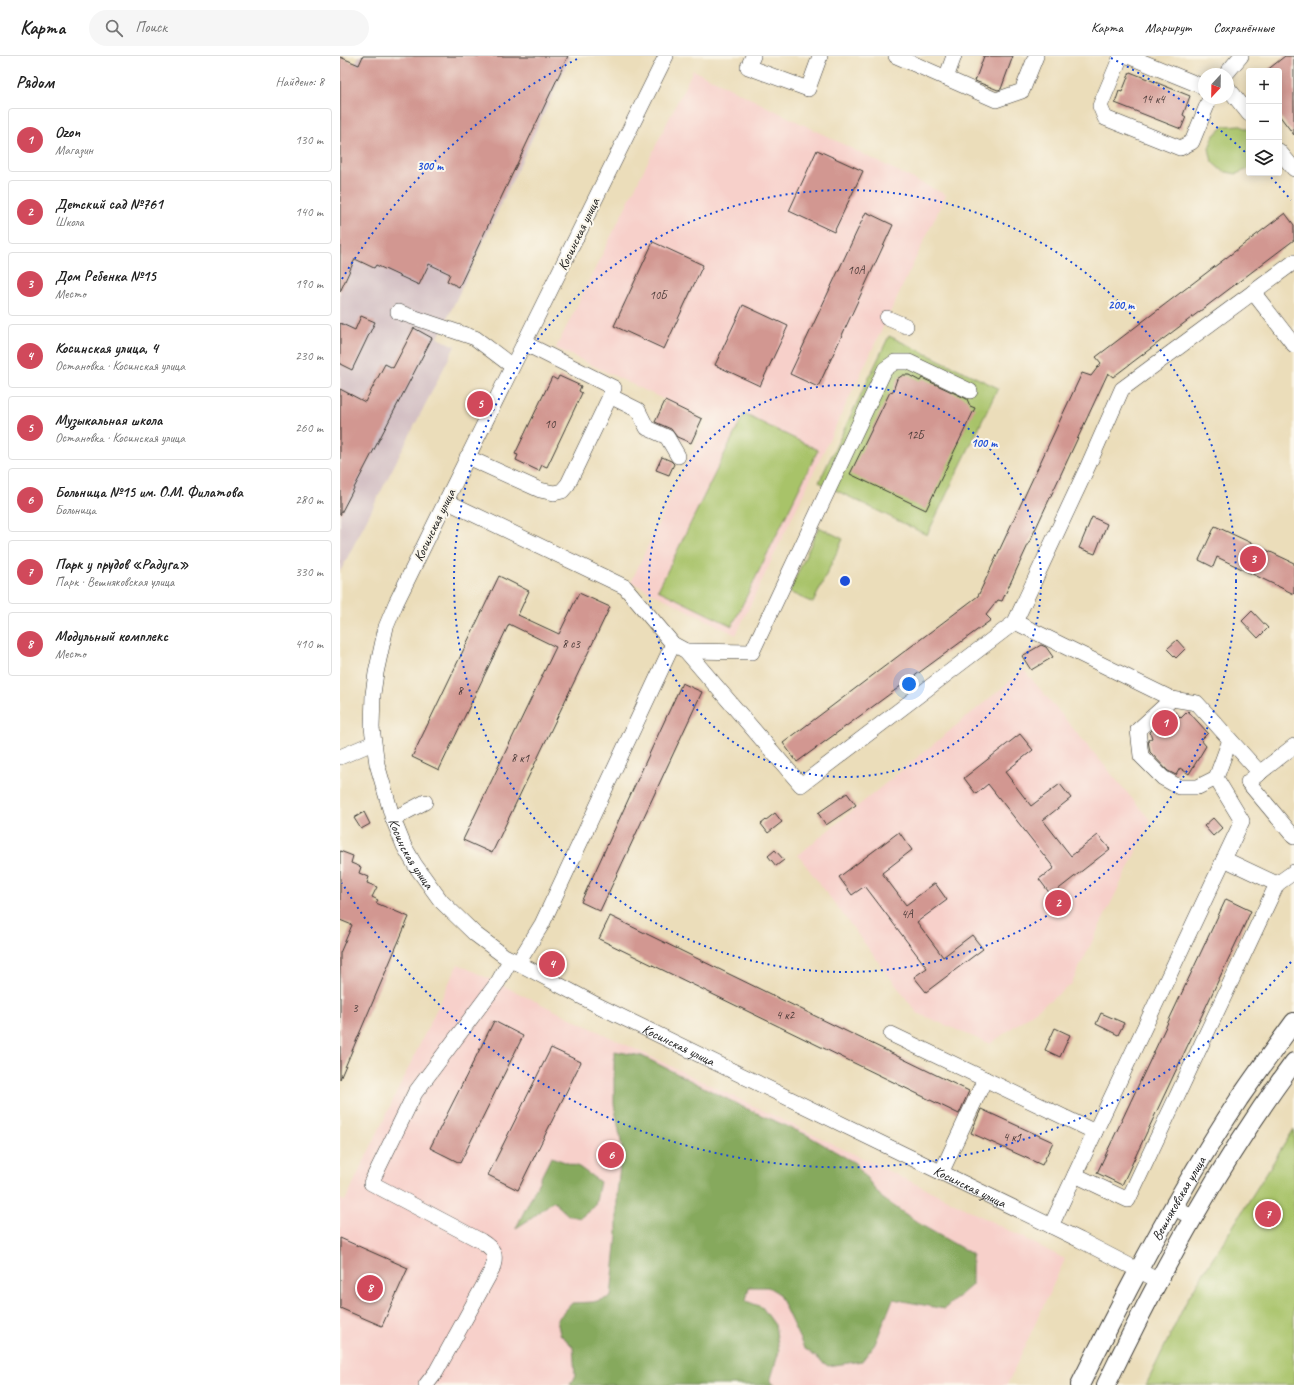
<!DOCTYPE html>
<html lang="ru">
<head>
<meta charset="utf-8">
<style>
  body { margin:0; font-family:Caveat,sans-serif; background:#f6f6f6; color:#222 }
  .controls { position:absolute; right:12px; top:12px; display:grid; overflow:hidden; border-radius:4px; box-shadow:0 2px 10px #0003 }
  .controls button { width:36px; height:36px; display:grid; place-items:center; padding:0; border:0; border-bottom:1px solid #e0e0e0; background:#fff; color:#222; font:20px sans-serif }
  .compass { position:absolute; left:858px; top:12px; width:36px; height:36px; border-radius:50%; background:#fff; box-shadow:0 2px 10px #0003; rotate:202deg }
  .you { position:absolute; left:569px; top:628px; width:14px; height:14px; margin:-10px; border:3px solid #fff; border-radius:50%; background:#1a73e8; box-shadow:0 0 0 6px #1a73e833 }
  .badge { display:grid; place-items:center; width:26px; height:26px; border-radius:50%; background:#d1495b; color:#fff; font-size:13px; font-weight:700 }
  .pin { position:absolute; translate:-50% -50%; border:2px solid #fff; box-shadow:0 1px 4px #0006 }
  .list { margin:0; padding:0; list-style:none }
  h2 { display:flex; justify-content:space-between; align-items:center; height:52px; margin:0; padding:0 16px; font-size:17px }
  h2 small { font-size:13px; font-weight:400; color:#767676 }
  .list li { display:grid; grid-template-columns:26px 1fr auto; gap:12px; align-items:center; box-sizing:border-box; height:64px; margin:0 8px 8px; padding:0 8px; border:1px solid #e0e0e0; border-radius:4px }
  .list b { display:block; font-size:15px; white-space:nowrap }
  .list p { margin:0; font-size:13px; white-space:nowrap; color:#767676 }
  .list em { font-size:13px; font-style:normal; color:#767676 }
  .icon { flex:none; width:22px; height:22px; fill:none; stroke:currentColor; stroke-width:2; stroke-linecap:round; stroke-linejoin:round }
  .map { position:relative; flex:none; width:954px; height:1329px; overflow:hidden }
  header { display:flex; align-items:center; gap:24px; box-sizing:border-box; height:56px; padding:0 20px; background:#fff; border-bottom:1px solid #e0e0e0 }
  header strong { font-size:19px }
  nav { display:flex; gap:22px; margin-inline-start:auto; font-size:14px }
  .search { width:280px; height:36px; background:#f6f6f6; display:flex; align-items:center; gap:10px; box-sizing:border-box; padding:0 14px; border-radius:22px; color:#767676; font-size:15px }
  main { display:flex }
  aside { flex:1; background:#fff }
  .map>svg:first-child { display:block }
  .built { fill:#f7d0ca }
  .industrial { fill:#d2bec2 }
  .green { fill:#a8c369; stroke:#627042 }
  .forest { fill:#86a95d; stroke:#51623c }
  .building { fill:#d29791 }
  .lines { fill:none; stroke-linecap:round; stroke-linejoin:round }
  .minor-casing { stroke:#3b3934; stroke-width:16 }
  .major-casing { stroke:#3b3934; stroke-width:20 }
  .minor { stroke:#fff; stroke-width:15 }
  .major { stroke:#fff; stroke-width:18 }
  .ring { fill:none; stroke:#1d4ed8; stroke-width:2; stroke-dasharray:2 4 }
  .labels { text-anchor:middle; stroke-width:4; stroke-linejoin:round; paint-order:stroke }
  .number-label { font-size:12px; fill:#4a3b39 }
  .street-label { font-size:14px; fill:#1c1c1c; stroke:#fbf7ec }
  .centre { fill:#1d4ed8; stroke:#fbf7ec; stroke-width:2 }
  .ring-label { font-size:12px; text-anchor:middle; font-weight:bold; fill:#1d4ed8; stroke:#fbf7ec; stroke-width:4; stroke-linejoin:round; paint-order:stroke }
</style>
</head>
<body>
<header>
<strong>Карта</strong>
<div class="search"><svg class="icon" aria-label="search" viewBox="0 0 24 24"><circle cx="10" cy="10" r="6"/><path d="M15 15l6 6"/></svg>Поиск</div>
<nav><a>Карта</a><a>Маршрут</a><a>Сохранённые</a></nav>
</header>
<main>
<aside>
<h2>Рядом<small>Найдено: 8</small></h2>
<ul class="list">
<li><span class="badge">1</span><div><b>Ozon</b><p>Магазин</p></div><em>130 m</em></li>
<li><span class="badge">2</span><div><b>Детский сад №761</b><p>Школа</p></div><em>140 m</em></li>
<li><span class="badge">3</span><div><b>Дом Ребенка №15</b><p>Место</p></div><em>190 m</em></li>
<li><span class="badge">4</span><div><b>Косинская улица, 4</b><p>Остановка · Косинская улица</p></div><em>230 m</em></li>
<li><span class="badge">5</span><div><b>Музыкальная школа</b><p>Остановка · Косинская улица</p></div><em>260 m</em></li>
<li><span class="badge">6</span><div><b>Больница №15 им. О.М. Филатова</b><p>Больница</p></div><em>280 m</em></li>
<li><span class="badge">7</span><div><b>Парк у прудов «Радуга»</b><p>Парк · Вешняковская улица</p></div><em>330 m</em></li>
<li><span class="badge">8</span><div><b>Модульный комплекс</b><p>Место</p></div><em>410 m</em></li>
</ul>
</aside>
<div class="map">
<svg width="954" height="1329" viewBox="0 0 954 1329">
  <rect width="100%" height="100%" fill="#fbf7ec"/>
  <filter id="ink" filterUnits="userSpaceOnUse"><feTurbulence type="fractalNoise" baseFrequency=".025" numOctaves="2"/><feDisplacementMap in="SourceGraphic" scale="8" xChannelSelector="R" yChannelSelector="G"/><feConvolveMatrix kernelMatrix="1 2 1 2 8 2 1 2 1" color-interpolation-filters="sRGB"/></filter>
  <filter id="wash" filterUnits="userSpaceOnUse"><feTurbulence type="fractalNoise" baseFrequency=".012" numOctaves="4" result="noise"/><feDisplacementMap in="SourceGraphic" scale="16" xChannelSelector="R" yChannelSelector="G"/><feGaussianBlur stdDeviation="0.9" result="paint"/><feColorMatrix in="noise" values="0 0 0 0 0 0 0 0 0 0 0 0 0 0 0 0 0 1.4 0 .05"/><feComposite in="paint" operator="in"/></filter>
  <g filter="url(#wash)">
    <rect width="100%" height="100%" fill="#ebddba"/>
    <g class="built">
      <polygon points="353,14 606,139 396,579 291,526 367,364 216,292"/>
      <polygon points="684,614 811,765 731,929 650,988 577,957 458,799"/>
      <polygon points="118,908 599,1139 725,1203 667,1329 0,1329 0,1143 5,1145"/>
    </g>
    <polygon class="industrial" points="19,0 231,0 98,282 115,290 0,516 0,41"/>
    <g class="green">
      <polygon points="899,69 909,74 909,113 896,118 882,115 872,106 869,92 874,79 885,70"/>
      <polygon points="549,280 658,332 587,479 479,426"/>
      <polygon points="404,358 478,394 392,570 318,534"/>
      <polygon points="479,471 503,483 473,547 449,536"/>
      <polygon points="954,1073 954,1329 806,1329 848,1242"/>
    </g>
    <g class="forest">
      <polygon points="274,995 302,1000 405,1052 467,1079 515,1107 542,1142 583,1170 632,1198 632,1229 604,1253 553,1243 535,1288 522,1305 488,1310 464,1292 438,1237 428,1231 409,1231 406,1245 422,1251 435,1269 439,1295 430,1326 435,1329 230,1329 235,1319 233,1291 220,1278 217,1264 232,1247 253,1246 271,1241 277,1179 277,1138 282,1091 274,1048"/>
      <polygon points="211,1101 239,1111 260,1126 255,1150 240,1162 228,1159 213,1145 192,1162 176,1172"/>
    </g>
    <g id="blocks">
      <g class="building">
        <polygon points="23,0 228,0 119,231 107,225 110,218 89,208 79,229 36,209 34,212 15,203 0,236 0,1 19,9"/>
        <polygon points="644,0 673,0 661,33 658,34 635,25"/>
        <polygon points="945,0 954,0 954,79 939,59 939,15 926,15"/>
        <polygon points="790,16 850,40 843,59 846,61 841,73 775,47 779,35 782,36"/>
        <polygon points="477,94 523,115 494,176 449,155"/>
        <polygon points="526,156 553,169 478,331 450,318"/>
        <polygon points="945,157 954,169 954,184 773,321 768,317 662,545 658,544 646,559 651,564 457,706 443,687 638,540 742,317 751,320 761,307 756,301"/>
        <polygon points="313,186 363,209 324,293 274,270"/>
        <polygon points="403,249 448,270 420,330 375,309"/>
        <polygon points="21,260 35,266 12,314 0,308 0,267 15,274"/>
        <polygon points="74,272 92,282 0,459 0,333 25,346 45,308 53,312"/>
        <polygon points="563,319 569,319 580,325 582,322 627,343 630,350 635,352 586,454 510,418 550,336 553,335 557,323"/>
        <polygon points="219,320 241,330 239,335 242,337 207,411 202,409 199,415 176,404 178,399 175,398 212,321 217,324"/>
        <polygon points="325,345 362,363 351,387 337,381 331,373 315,366"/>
        <polygon points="322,401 331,405 334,408 329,419 316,414"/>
        <polygon points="752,461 767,468 755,498 739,492"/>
        <polygon points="875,470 954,507 954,538 877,501 873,511 859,504"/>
        <polygon points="159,520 189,535 178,559 219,578 239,537 270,551 152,797 123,784 216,591 169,568 99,714 72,701"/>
        <polygon points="912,555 928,572 918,582 902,565"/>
        <polygon points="837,584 845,593 836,602 827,593"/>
        <polygon points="701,589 706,591 713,601 691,614 682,600"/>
        <polygon points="342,627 362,636 260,855 241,846"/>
        <polygon points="848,655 868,677 861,684 866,690 849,718 840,712 836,719 828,715 810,696 808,684 812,682 810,676 821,665 835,656 841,662"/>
        <polygon points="680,678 693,694 665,716 691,750 720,728 731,742 703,764 731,800 758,779 770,793 711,839 699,823 714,812 648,728 636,738 624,722"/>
        <polygon points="507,737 516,749 486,769 478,757"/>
        <polygon points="24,756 30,768 21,773 14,762"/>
        <polygon points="435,757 442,766 428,777 421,768"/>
        <polygon points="873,762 882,772 873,780 864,770"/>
        <polygon points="559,776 572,794 542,817 566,849 595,827 607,844 577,866 603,901 632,879 643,893 586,936 574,921 587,912 525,830 512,839 499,821"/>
        <polygon points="435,794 444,804 436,810 428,800"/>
        <polygon points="0,795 13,800 11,807 21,811 19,817 29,821 27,827 37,831 32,841 38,844 36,847 69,861 0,1023 0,897 12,869 0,864"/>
        <polygon points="886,843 911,855 782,1129 757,1117"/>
        <polygon points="270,860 629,1035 619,1058 259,883"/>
        <polygon points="761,957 784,967 778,979 756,968"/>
        <polygon points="154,965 183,980 120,1107 90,1092"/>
        <polygon points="715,972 730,979 720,1001 705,994"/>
        <polygon points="211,992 241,1006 178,1134 148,1119"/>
        <polygon points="641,1053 713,1086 702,1109 631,1077"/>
        <polygon points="0,1182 68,1212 42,1270 0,1252"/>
      </g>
    </g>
  </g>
  <g filter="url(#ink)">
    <use href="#blocks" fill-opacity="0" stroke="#3b3934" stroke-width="1"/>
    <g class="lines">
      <defs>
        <g id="minor">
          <path id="s1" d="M326,0L106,445L56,547L46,571L36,617L33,638L32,672L37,708L53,763L64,790L75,809L101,845L135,878L163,899L255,948L740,1184L819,1225"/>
          <polyline points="413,0 408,11 468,33 480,0"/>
          <polyline points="556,0 656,44 682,35 696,0"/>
          <polyline points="781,0 760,50 765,62 840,92 852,86 870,42"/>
          <polyline points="788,0 864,31"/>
          <polyline points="886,18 901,0"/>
          <polyline points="606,22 614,0"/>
          <polyline points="888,32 909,58"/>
          <polyline points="939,95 954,113"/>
          <polyline points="913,236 954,289"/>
          <polyline points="58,256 135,282 172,310"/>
          <polyline points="547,262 566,270"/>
          <polyline points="270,340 298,354 307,372 327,381 338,400"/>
          <polyline points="127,401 200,434 214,437 222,435 228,428 274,332 184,287"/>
          <polyline points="106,445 285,531 333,588 346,595 461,729 675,566 748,410 782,333 954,206"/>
          <polyline points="675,566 832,643 857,647 920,717"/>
          <polyline points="346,595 412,596 545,313 555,306 569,306 630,335"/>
          <polyline points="832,643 798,674 801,700 823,722 839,731 858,731 876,722 890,684"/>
          <polyline points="954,690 908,726 954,781"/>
          <polyline points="0,701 33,687"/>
          <polyline points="876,722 902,765 884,803 937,828 954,816"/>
          <polyline points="53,763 85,746"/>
          <polyline points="178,907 202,868 333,588"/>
          <polyline points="551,978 755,1076 711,1170"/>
          <polyline points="755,1076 884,803"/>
          <polyline points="601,1117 645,1023"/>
          <polyline points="735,1119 788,1144 937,828"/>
          <polyline points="839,1141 838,1150 843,1157 852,1158 859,1153"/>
          <path d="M86,1329L96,1316L152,1214C157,1198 155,1194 141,1185L31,1127L75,1037L158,926L171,903"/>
        </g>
        <g id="major">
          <path id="s2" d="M740,1329C788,1231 839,1134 899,1043C917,1017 935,992 954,966"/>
          <path d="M766,1329C820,1217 880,1106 954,1006"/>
        </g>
      </defs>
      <use href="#minor" class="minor-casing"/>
      <use href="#major" class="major-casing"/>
      <use href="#minor" class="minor"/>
      <use href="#major" class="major"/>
    </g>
  </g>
  <g class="ring">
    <circle cx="505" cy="525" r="196"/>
    <circle cx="505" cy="525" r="391"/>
    <path d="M951 906A587 587 0 0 1 2 827M2 223A587 587 0 0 1 239 2M771 2A587 587 0 0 1 905 96M927 117A587 587 0 0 1 951 144"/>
  </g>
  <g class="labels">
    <g class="number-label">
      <text x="813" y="47">14 к4</text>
      <text x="516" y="218">10А</text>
      <text x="318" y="243">10Б</text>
      <text x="210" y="372">10</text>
      <text x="575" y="383">12Б</text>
      <text x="231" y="592">8 с3</text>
      <text x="120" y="639">8</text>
      <text x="180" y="706">8 к1</text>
      <text x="567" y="862">4А</text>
      <text x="15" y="956">3</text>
      <text x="445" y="963">4 к2</text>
      <text x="672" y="1085">4 к1</text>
    </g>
    <g class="street-label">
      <text transform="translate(238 178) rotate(-64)" y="5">Косинская улица</text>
      <text transform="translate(94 469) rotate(-64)" y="5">Косинская улица</text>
      <text dy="5" stroke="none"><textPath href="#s1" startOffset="871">Косинская улица</textPath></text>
      <text dy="5" stroke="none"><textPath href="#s1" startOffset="1207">Косинская улица</textPath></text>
      <text dy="5" stroke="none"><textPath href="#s1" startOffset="1531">Косинская улица</textPath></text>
      <text dy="5" stroke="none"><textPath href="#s2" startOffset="211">Вешняковская улица</textPath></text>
    </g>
  </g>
  <circle cx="505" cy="525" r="6" class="centre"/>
  <g class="ring-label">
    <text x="90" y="114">300 m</text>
    <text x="781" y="253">200 m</text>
    <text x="644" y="391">100 m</text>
  </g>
</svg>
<div class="controls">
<button>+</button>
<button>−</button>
<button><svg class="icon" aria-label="layers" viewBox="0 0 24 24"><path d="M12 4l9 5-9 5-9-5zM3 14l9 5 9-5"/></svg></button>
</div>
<svg class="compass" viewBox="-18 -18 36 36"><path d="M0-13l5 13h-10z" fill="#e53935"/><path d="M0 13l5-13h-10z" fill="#767676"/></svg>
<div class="you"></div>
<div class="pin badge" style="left:825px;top:667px">1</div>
<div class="pin badge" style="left:718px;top:847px">2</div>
<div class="pin badge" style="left:913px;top:503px">3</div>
<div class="pin badge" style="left:212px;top:908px">4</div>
<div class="pin badge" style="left:140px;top:348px">5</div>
<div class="pin badge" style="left:271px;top:1099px">6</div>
<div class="pin badge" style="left:928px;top:1158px">7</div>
<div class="pin badge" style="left:30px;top:1232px">8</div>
</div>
</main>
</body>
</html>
